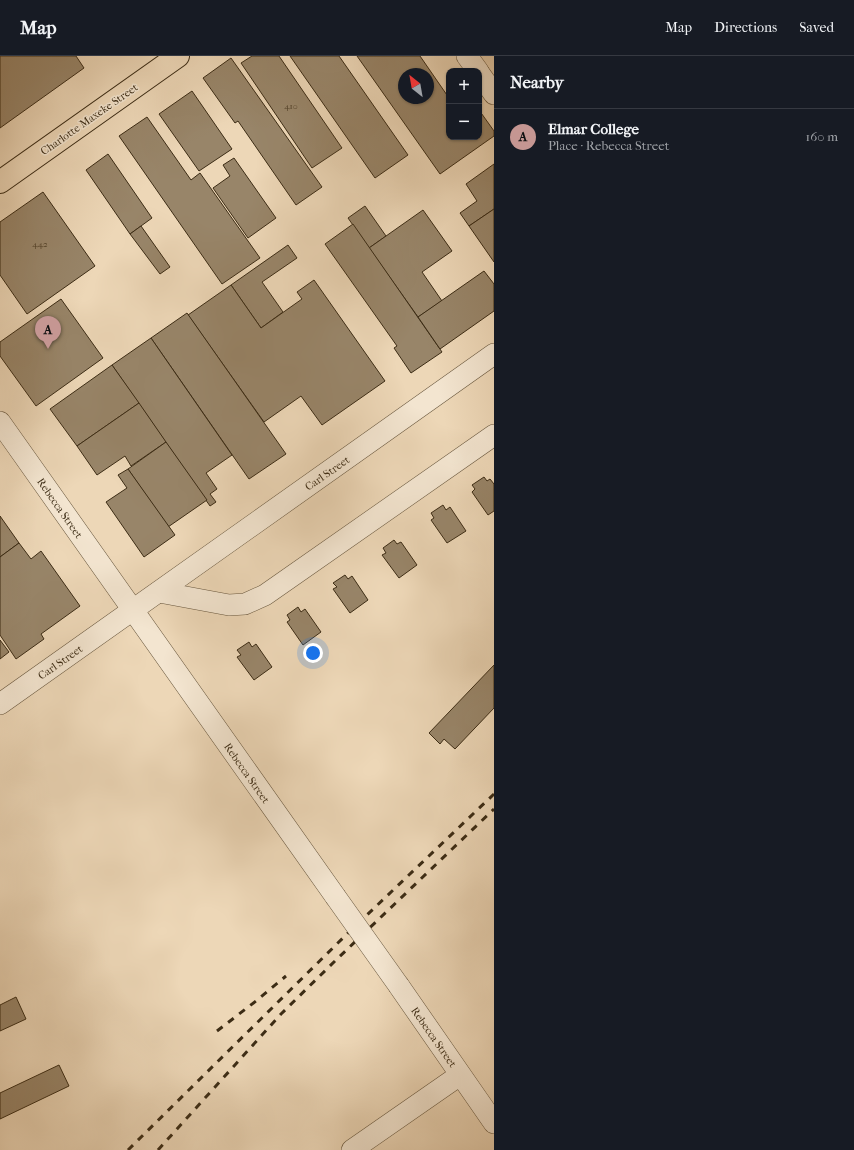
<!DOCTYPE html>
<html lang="en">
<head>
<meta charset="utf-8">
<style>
  body { margin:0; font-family:"IM FELL French Canon",serif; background:#242831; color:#f1f3f6 }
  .controls { position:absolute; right:12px; top:12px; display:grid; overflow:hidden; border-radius:8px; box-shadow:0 1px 3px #0004 }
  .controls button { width:36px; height:36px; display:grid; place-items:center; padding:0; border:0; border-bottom:1px solid #363941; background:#171b24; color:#f1f3f6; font:20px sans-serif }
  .compass { position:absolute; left:398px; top:12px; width:36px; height:36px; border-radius:50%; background:#171b24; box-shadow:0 1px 3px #0004; rotate:329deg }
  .you { position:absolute; left:313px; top:597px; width:14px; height:14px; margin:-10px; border:3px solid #fff; border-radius:50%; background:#1a73e8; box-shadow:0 0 0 6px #1a73e833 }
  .badge { display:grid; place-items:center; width:26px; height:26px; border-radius:50%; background:#c59692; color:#111; font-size:13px; font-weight:700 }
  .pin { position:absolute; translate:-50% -33px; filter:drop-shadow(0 1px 2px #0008) }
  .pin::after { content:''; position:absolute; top:21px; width:14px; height:12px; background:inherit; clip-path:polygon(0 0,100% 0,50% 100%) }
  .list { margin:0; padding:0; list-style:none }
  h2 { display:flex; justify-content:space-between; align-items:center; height:52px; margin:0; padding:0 16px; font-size:17px }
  h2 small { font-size:13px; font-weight:400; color:#9ea1a6 }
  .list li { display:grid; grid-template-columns:26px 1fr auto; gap:12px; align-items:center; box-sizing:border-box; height:56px; padding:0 16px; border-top:1px solid #363941 }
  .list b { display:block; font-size:15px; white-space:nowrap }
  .list p { margin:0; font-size:13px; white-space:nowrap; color:#9ea1a6 }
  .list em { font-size:13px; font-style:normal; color:#9ea1a6 }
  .map { position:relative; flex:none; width:494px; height:1094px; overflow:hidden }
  header { display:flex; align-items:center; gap:24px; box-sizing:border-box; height:56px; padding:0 20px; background:#171b24; border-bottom:1px solid #363941 }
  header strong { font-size:19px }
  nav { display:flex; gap:22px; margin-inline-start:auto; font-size:14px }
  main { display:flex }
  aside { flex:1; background:#171b24 }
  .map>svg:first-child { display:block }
  .building { fill:#988569; stroke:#3c2c15; fill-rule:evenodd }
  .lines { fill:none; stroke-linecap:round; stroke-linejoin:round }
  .minor-casing { stroke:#68573e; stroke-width:22 }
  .major-casing { stroke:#3c2c15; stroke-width:24 }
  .minor { stroke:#f3e5d0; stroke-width:21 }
  .major { stroke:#edd7b7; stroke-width:22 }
  .rail { stroke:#3c2c15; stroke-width:3; stroke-dasharray:7 7; stroke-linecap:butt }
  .minor-bridge-casing { stroke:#68573e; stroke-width:22; stroke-linecap:butt }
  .minor-bridge { stroke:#f3e5d0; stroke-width:21 }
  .labels { text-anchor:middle; stroke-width:3; stroke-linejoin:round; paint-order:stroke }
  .number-label { font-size:9px; fill:#53422a }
  .street-label { font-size:11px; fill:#3c2c15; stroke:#f3e5d0 }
</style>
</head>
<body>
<header>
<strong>Map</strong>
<nav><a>Map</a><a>Directions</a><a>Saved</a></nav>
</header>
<main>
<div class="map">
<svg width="494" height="1094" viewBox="0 0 494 1094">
  <rect width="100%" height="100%" fill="#edd7b7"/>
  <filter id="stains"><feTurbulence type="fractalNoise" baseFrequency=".005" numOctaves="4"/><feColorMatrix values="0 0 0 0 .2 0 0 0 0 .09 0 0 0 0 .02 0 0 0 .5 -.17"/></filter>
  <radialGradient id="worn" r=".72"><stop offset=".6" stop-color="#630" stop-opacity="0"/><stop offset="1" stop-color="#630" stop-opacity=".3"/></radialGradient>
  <g class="building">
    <polygon points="0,0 76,0 84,12 0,72"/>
    <polygon points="252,0 279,0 342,92 312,112 241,7"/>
    <polygon points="290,0 339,0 408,99 375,122"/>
    <path d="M357,0H420L449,42V81H479V54L494,75V80L440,118ZM404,18H428V42H404Z"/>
    <polygon points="231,2 322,131 296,149 238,65 235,67 203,22"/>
    <polygon points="192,35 232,93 199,115 159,58"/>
    <polygon points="147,61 191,124 200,117 260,202 222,228 119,80"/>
    <polygon points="108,98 152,162 130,178 86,114"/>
    <polygon points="234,102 276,162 248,182 213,132 230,120 223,109"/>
    <polygon points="494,108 494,153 469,170 460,157 477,145 466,128"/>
    <polygon points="43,136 95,210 27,258 0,219 0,166"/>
    <polygon points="365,150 386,180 369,192 348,162"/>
    <polygon points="494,153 494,206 469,170"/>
    <polygon points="423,154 452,195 422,216 442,245 418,261 369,192"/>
    <polygon points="353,168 442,296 411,317 394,292 397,290 325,188"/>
    <polygon points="141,170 170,211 160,218 130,178"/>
    <polygon points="288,189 297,202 262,226 283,256 261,272 231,229"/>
    <polygon points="484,215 494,228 494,255 440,293 418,261"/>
    <polygon points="314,224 385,325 322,369 301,340 264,366 188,259 231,229 261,272 302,243 297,236"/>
    <polygon points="61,243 103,302 36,350 0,300 0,286"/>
    <polygon points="187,257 286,398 249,423 151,282"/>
    <polygon points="151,282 232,399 206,417 217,433 210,438 216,446 210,450 112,309"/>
    <polygon points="112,309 139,347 77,390 50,353"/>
    <polygon points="139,347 166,386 131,410 125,400 97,419 77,390"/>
    <polygon points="166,386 207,444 168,471 128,413"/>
    <polygon points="128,413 175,479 144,501 106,446 127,432 118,419"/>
    <polygon points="484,421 487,425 490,423 494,428 494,455 488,459 472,436 475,433 472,429"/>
    <polygon points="443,449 446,454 450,451 466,475 447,487 431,464 434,462 431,457"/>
    <polygon points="0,460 19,487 0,501"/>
    <polygon points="394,484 397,488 401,486 417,509 399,522 382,499 386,497 383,492"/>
    <polygon points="19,487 31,503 41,495 80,550 41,578 44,583 16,603 0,579 0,501"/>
    <polygon points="345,519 348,523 352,520 368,544 350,557 333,533 337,531 333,527"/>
    <polygon points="298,551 301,556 305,553 321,576 303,589 287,566 290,564 287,559"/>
    <polygon points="0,584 9,596 0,603"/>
    <polygon points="249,586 252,591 256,588 272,611 254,624 237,601 241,599 237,594"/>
    <polygon points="494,609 494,652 455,693 444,683 440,688 429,677"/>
    <polygon points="16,941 26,963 0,975 0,949"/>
    <polygon points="59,1009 69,1030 0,1063 0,1037"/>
  </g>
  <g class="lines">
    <defs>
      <g id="minor">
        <polyline points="467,0 478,15"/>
        <polyline points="479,17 494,38"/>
        <polyline points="0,366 335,840"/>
        <polyline points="159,536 229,549 245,548 265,539 494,379"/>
        <polyline points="0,648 494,298"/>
        <polyline points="399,930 494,1067"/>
        <polyline points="352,1094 460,1019"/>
      </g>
      <polyline id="major" points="0,126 178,0"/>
    </defs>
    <use href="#minor" class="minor-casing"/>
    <use href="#major" class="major-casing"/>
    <use href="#minor" class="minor"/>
    <use href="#major" class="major"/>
    <g class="rail">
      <polyline points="217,975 256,945 286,920"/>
      <polyline points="128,1094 348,877 494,738"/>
      <polyline points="158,1094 281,958 336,904 494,753"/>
    </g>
    <defs>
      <polyline id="minor-bridge" points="335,840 399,930"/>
    </defs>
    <use href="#minor-bridge" class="minor-bridge-casing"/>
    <use href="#minor-bridge" class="minor-bridge"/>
  </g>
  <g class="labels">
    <g class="number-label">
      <text x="291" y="53">410</text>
      <text x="40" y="191">442</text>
    </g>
    <g class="street-label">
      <text transform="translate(89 63) rotate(-35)" y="4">Charlotte Maxeke Street</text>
      <text transform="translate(327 417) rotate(-35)" y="4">Carl Street</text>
      <text transform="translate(60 452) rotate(55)" y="4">Rebecca Street</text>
      <text transform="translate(60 606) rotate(-35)" y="4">Carl Street</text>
      <text transform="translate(247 717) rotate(55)" y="4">Rebecca Street</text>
      <text transform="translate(434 981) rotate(55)" y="4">Rebecca Street</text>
    </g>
  </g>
  <rect width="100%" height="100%" filter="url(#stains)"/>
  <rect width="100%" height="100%" fill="url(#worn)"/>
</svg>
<div class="controls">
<button>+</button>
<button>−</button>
</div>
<svg class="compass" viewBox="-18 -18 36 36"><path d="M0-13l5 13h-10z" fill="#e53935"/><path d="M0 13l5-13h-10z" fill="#9ea1a6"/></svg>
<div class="you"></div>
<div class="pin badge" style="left:48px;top:293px">A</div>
</div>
<aside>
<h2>Nearby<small></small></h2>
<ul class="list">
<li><span class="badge">A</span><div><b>Elmar College</b><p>Place · Rebecca Street</p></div><em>160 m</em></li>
</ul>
</aside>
</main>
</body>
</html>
